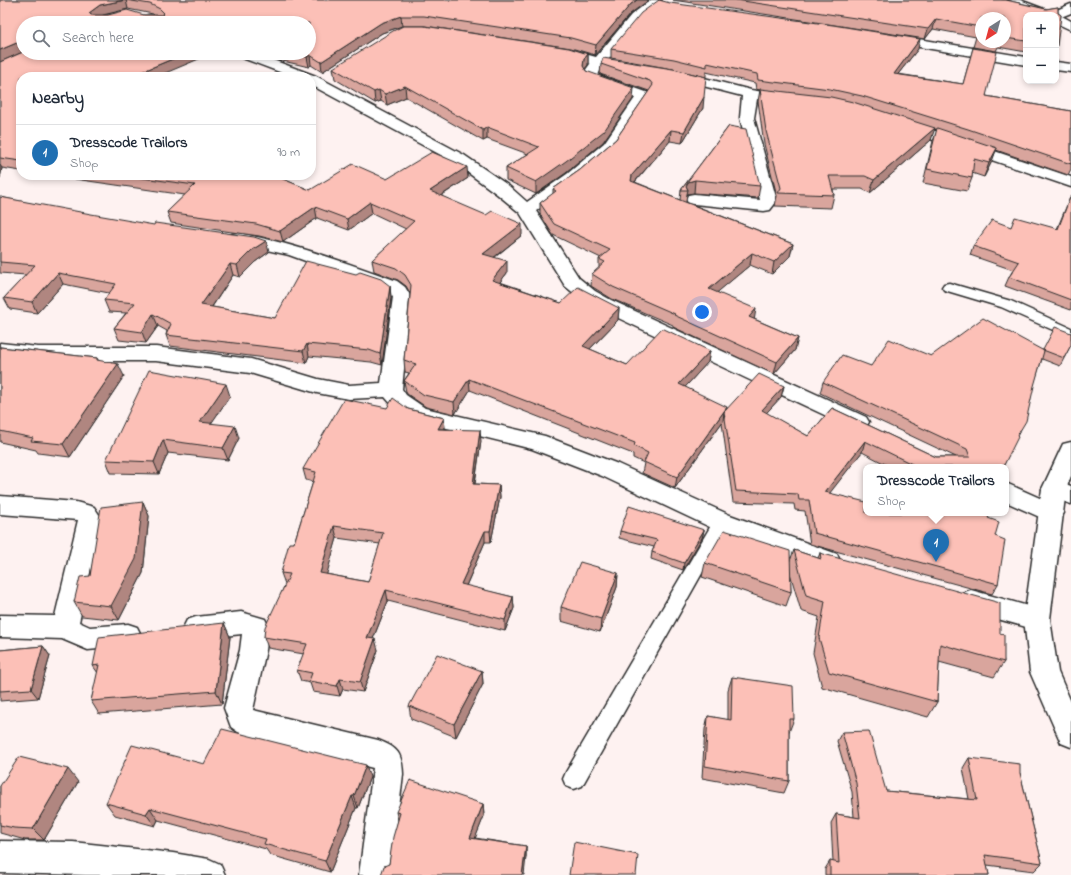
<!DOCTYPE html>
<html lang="en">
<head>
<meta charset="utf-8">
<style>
  body { margin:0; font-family:"Indie Flower",sans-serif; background:#f6f6f7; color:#1f2937 }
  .controls { position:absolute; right:12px; top:12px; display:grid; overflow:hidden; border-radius:8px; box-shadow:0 2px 6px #0003 }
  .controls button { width:36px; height:36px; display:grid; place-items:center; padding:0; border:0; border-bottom:1px solid #e0e1e3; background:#fff; color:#1f2937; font:20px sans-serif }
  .compass { position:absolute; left:975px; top:12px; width:36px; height:36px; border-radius:50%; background:#fff; box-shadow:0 2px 6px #0003; rotate:216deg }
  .you { position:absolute; left:702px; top:312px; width:14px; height:14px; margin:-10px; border:3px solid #fff; border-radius:50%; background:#1a73e8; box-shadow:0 0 0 6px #1a73e833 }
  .badge { display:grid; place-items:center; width:26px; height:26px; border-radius:50%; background:#1f6fb2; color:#fff; font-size:13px; font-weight:700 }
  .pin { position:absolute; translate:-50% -33px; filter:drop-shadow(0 1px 2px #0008) }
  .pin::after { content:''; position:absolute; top:21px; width:14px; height:12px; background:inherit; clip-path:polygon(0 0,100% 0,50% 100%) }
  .popup { position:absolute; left:863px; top:464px; width:146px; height:52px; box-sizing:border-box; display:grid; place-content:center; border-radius:8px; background:#fff; filter:drop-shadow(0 1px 3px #0005); font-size:13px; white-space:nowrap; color:#747a83 }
  .popup b { font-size:15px; color:#1f2937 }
  .popup::after { content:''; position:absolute; left:50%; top:100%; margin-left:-8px; border:8px solid transparent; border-top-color:#fff }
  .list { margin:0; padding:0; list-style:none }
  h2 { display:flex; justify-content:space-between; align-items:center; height:52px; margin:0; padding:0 16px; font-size:17px }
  h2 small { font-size:13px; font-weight:400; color:#747a83 }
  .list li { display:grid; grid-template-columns:26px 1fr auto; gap:12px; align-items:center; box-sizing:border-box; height:56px; padding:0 16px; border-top:1px solid #e0e1e3 }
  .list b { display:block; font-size:15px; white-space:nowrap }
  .list p { margin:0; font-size:13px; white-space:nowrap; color:#747a83 }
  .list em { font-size:13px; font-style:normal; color:#747a83 }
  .icon { flex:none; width:22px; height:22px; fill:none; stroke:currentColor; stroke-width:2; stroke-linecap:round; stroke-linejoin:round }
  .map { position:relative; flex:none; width:1071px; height:875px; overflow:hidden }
  .search { position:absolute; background:#fff; box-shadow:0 2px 6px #0003; left:16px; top:16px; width:300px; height:44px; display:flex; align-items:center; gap:10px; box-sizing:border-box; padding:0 14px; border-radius:22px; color:#747a83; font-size:15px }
  .panel { position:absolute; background:#fff; box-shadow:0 2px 6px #0003; left:16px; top:72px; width:300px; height:108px; border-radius:16px }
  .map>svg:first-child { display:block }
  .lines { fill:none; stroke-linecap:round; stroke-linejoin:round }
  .service-casing { stroke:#2b2b2b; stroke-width:3 }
  .minor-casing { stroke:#2b2b2b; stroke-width:3 }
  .tertiary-casing { stroke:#2b2b2b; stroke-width:3 }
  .service { fill:#fff; fill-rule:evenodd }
  .minor { fill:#fff; fill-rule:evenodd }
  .tertiary { fill:#fff; fill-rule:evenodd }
  .wall { fill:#d9a59d; stroke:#2b2b2b; fill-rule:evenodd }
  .shaded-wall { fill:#b08680; stroke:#2b2b2b }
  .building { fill:#fcc0b7; stroke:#2b2b2b; fill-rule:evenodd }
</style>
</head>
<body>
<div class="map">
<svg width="1071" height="875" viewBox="0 0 1071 875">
  <rect width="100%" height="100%" fill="#fef2f1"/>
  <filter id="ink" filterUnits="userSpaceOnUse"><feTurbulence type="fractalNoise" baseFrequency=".025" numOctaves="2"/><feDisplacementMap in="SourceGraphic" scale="8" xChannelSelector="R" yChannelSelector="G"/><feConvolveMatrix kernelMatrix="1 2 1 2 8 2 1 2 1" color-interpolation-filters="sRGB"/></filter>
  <g filter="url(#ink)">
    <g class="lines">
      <defs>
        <g id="service">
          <polygon points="949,283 1011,301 1071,328 1071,338 1001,307 944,290 942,287 944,284"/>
          <polygon points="722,515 728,517 731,522 582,786 574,789 566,786 563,779 566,772 716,517"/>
        </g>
        <g id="minor">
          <polygon points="651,0 661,0 662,2 639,21 608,60 636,65 638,68 636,71 631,72 602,67 598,75 649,93 651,96 614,149 579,180 536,211 579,278 595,291 611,300 866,417 869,422 866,427 858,430 850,427 597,308 581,299 565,286 520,213 497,194 452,161 311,85 311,77 293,77 237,56 235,53 254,53 316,76 464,155 509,186 527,202 567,174 604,143 635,98 586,80 584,77 585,71 590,64 554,54 552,51 554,48 559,47 596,57 631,15"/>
          <polygon points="1071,4 1071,13 1056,19 1056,15 1050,15 1052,12"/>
          <polygon points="889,34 1026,57 1026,65 884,41 882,38 884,35"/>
          <polygon points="1056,62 1071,64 1071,72 1056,70"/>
          <polygon points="677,71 751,90 788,96 793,97 795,100 793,103 788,104 757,99 754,118 777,201 770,210 764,211 694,204 688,203 686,199 688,195 694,194 760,200 740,118 742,96 672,78 670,75 672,72"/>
          <polygon points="903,120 1071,177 1071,187 898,128 895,125 898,122"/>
          <path d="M238,233C293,243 344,262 397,281L405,287L411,297L402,389L406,395L425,408L545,436L618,464L730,515L837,554L840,561L837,568L828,571L714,529L602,476L532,449L410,419L392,405L385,397L349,399L317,393L250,373L156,361H38L0,357V343L38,347H156L251,359L318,379L349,385L381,383L393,297L383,289L289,255L232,242L229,238L232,234Z"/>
          <polygon points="1054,480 1071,486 1071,504 1046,495 1042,489 1046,483"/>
          <polygon points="1006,483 1060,507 1064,513 1060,519 1052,522 1044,519 1006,502"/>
          <polygon points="0,496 76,502 94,507 102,519 79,622 90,627 128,624 137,627 141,635 137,643 128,646 88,650 62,639 0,637 0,615 55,616 78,520 0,514"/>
          <polygon points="971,590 1046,611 1050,619 1046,627 1037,630 962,609 958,601 962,593"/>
          <path d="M241,612L265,619L269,627L266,650L253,710L378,740C398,748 402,753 403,774L391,875H359L373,768L248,736L238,732L231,727L224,708L240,650L242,634L196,639L187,636L183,628L187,620L196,617Z"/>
          <polygon points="0,841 73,842 173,853 209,859 220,864 225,875 85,875 0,873"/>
        </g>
        <g id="tertiary">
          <polygon points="1003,0 1020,0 1052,12 1054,15 1060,15 1071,21 1071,30 1056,23 1056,15 1037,15 1005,3"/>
          <polygon points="1071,442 1071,476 1066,489 1050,619 1058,672 1071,702 1071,747 1061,743 1030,672 1024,619 1042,489 1063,444"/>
        </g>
      </defs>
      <use href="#service" class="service-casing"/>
      <use href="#minor" class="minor-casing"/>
      <use href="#tertiary" class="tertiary-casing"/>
      <use href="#service" class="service"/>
      <use href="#minor" class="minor"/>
      <use href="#tertiary" class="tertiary"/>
    </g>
    <g class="wall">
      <path d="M0,0H649L630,14L595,55L571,48L425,26H402L382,33L322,72L311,65L309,67L270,58L258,53H309V23H23V52L12,57L21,77V171L2,168L0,178ZM128,9L153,14L154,15H103Z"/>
      <path d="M673,0H1006L1046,9L1058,7V13L1061,15L1056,47V15H1026V52L998,47L996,51L973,47L976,37L933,29L925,39ZM981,18H1005V42H981Z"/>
      <polygon points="670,3 918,49 898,74 963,84 973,48 986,96 1071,111 1071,169 1068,175 996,150 992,161 984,177 972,173 972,178 967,191 923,183 933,141 937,130 934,129 931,140 870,193 862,189 833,189 834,195 831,208 775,206 777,196 764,144 758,101 760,90 756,89 755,83 706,72 706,77 673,69 611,58 611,49"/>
      <polygon points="588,54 588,65 585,69 586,71 633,99 603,142 566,173 536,194 506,180 506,168 528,154 487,139 483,141 406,97 387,105 381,101 375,103 335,79 333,68"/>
      <polygon points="601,64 673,69 703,108 682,143 670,141 635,182 680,200 681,190 729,126 760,186 758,198 694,193 687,194 686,202 793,244 790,256 772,274 750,265 717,292 754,319 798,338 795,350 774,374 673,327 673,325 612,299 591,286 592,274 599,268 599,259 601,258 553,235 540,214 540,203 553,194 553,189 580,170 616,139 649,91 600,74"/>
      <polygon points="47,175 273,175 310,190 387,179 468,178 441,196 522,235 494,258 507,273 500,282 561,303 619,308 618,320 590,349 627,365 710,351 708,362 685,387 726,410 784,386 781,397 766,413 808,436 832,408 936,457 956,457 820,393 823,382 871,366 931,356 1043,350 1071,345 1060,366 1042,359 1017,436 1003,467 891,467 862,452 829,493 866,513 988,518 995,536 998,584 992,594 810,544 805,511 795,510 794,504 733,502 722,423 723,421 675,488 642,473 644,463 633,458 633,454 470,390 455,414 426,407 407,394 406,392 404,381 409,373 405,372 404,360 410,293 406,286 398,280 374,271 372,260 406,229 372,213 349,230 317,218 283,242 259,236 171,223 167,212 185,195"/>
      <polygon points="1071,195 1071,310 1005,286 1009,277 1013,270 970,255 973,246 1011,227 1057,229"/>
      <polygon points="0,197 269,252 255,262 240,277 233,275 212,307 275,318 390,286 391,298 382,365 371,362 309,356 306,363 170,346 166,335 167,331 158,326 146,343 119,340 114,328 126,313 109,312 104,300 109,293 63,284 37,313 10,309 4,298 26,275 0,273"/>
      <polygon points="0,347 97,358 98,360 124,376 70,457 38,453 36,450 0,442"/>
      <polygon points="230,396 211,423 239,438 228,460 168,453 159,474 111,473 106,460"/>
      <path d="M387,408L408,409L444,418L445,429L481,441L475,484L499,485L500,497L491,542H485L466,586L513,597L514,608L505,631L388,601L373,639L378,650L363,692L343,689L340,696L313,692L310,683L301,681L297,670L304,654L268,648L264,637L285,584L281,573L294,543L313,482L306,480L303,469ZM337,538L380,544L368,582L326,574Z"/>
      <polygon points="143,502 149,516 143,573 119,620 82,616 74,602 90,576"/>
      <polygon points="704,530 702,538 683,570 651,559 652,552 654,547 619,538 620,531"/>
      <polygon points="794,550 818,558 820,553 1000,634 1004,662 994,677 939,662 937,702 928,717 822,687 813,653 819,617 801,611 790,573 791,592 786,606 702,577 705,563 790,561"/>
      <polygon points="618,573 617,587 600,632 561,621 561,607"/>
      <polygon points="224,623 230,637 222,704 99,714 91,701 98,673 93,666"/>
      <polygon points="43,646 50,656 38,698 0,701 0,650"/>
      <polygon points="482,671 483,684 456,737 411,719 409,706"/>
      <polygon points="732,677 794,719 789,732 789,781 784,793 702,778 705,729 708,716 728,720 728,690"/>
      <polygon points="842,732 886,791 969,799 963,768 969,758 1020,773 1042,863 1034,871 987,865 989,875 825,875 825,869 830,861 833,862 831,823 836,814 854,817 852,792 837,741"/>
      <polygon points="204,764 370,777 358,808 356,808 330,872 270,855 266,849 158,820 155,826 115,815 106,803"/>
      <polygon points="78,782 44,840 25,840 0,833 0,786"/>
      <polygon points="483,804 484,816 475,838 526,846 526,857 389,864 398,820 396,812"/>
    </g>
    <g class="shaded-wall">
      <polygon points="126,0 128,9 103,15 92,23 89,13 100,5"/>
      <polygon points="637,0 649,0 630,14 595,55 596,45 631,4"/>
      <polygon points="401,16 402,26 382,33 322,72 321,62 381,23"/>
      <polygon points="936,19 933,29 925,39 928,29"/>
      <polygon points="920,39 918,49 891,83 894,74"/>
      <polygon points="19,42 23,52 0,62 0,50"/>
      <polygon points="187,53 213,53 156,77 141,72"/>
      <polygon points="588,54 588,65 584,70 583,66 584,59"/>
      <polygon points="310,55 311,65 309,67 307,57"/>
      <polygon points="405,86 406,97 387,105 385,94"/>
      <polygon points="634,88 633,99 603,142 566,173 536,194 536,182"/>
      <polygon points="379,90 381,101 375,103 374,92"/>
      <polygon points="704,97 703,108 682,143 684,132"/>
      <polygon points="487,127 487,139 483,141 483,130"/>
      <polygon points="935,128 931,140 870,193 874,180"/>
      <polygon points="671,130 670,141 631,186 631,181 632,175"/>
      <polygon points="997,148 992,161 984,177 989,163"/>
      <polygon points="0,165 2,168 0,178"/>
      <polygon points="467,167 468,178 431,202 430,191"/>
      <polygon points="695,180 694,193 687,194 688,190 686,186 688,182"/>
      <polygon points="370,202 372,213 349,230 347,219"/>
      <polygon points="315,207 317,218 283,242 280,231"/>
      <polygon points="522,224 522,235 483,266 483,254"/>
      <polygon points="266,241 269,252 255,262 240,277 237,265 252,250"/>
      <polygon points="793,244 790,256 772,274 774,262"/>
      <polygon points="752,253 750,265 707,301 709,289"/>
      <polygon points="507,261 507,273 493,291 492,280"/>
      <polygon points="230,264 233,275 205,317 201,305"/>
      <polygon points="58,273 63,284 37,313 32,302"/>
      <polygon points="390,286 391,298 382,365 380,354"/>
      <polygon points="619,308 618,320 582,357 583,346"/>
      <polygon points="756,309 754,321 749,317"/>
      <polygon points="153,314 158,326 146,343 142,332"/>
      <polygon points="798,338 795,350 774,374 777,362"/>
      <polygon points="307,344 309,356 306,363 303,351"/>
      <polygon points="710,351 708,362 678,395 679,384"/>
      <polygon points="118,364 124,376 70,457 63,444"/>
      <polygon points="469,379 470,390 455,414 454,402"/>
      <polygon points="226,384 230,396 204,434 200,422"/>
      <polygon points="784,386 781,397 759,421 762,410"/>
      <polygon points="727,407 725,416 724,412 723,421 675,488 677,477"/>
      <polygon points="444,418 445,429 438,429"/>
      <polygon points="235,426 239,438 228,460 223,448"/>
      <polygon points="480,430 481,441 473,495 473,484"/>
      <polygon points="163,440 168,453 159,474 154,462"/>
      <polygon points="865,441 862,452 822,503 825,492"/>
      <polygon points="499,485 500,497 491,542 490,531"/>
      <polygon points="143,502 149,516 143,573 119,620 111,606"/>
      <polygon points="334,526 337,538 324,584 320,573"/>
      <polygon points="704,530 702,538 683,570 684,563"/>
      <polygon points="485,531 485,542 462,595 461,584"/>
      <polygon points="618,573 617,587 600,632 601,619"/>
      <polygon points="386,590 388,601 369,649 367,638"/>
      <polygon points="513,597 514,608 505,631 505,620"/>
      <polygon points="224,623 230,637 222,704 216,691"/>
      <polygon points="375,639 378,650 363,692 360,682"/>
      <polygon points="43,646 50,656 38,698 31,689"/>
      <polygon points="482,671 483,684 456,737 454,724"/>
      <polygon points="340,679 343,689 340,696 337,686"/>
      <polygon points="366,765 370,777 358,808 354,796"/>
      <polygon points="68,769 78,782 44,840 33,829"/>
      <polygon points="352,796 356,808 330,872 325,861"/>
      <polygon points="483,804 484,816 471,849 470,838"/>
      <polygon points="150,808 158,820 155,826 146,814"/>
      <polygon points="526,846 526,857 524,875 522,875"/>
    </g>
    <g class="building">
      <polygon points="0,0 125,0 100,5 89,13 91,15 108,15 127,10 144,15 162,15 164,13 160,9 150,4 126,0 637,0 631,4 596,45 571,38 424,16 401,16 381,23 321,62 310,55 307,57 291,53 309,53 309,23 23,23 23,42 19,42 0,50"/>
      <polygon points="659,0 670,3 833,25 920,39 894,74 963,84 973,48 997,52 986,96 1071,111 1071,164 968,129 862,96 830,89 758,80 757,74 707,63 707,67 674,59 611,49 641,13"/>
      <polygon points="736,0 1006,0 1046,9 1058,7 1058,13 1061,15 1057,46 1056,46 1056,15 1026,15 1026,41 1005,38 1005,18 981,18 981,38 977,37 980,27 936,19 928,29"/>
      <polygon points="403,26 424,26 569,48 588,54 584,59 583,66 586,71 634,88 604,131 566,161 536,182 506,168 539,147 487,127 483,130 405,86 385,94 379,90 374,92 333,68 393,31"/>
      <polygon points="23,52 23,53 187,53 141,72 157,77 21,77 21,161 0,158 0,62"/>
      <polygon points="603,58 673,69 706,77 704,97 684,132 671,130 632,175 631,181 793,244 774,262 752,253 709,289 756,309 749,317 798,338 777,362 674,315 675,314 613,287 592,274 605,262 599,259 610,250 554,224 540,203 556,191 553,189 580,170 616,139 653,85 650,81 601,64"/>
      <polygon points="760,89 831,97 853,102 935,128 874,180 865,176 829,176 834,195 778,193 781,188 766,131"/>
      <polygon points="729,126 746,129 760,186 695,180 688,182 686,186 688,190 681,190"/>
      <polygon points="937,128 997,148 989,163 974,159 972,178 927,169"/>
      <polygon points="432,152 467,167 430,191 486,215 492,211 522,224 483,254 507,261 492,280 561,303 578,287 619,308 583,346 627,365 662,328 710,351 679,384 727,407 677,477 644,462 648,453 634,446 635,443 469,379 454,402 424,395 406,382 404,381 416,364 404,360 411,285 405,275 396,268 372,260 414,221 370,202 347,219 315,207 280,231 256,224 167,212 195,185 120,175 273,175 310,190 353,164 387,179"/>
      <polygon points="1071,195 1071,300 1009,277 1019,262 973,246 992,220 1011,227 1015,217 1058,229"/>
      <polygon points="0,197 91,214 154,225 155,223 254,237 266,241 252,250 237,265 230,264 201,305 275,318 306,261 356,274 360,272 381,279 390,286 380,354 369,350 307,344 303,351 166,335 171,324 153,314 142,332 114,328 135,303 104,300 116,284 58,273 32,302 4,298 35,265 0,262"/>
      <polygon points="983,318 1044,351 1034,386 1026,421 1017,436 1018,437 1003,467 916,467 916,466 865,441 825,492 866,502 866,513 991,513 988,518 999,522 995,536 1005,540 998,584 814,533 809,500 799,500 798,494 736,491 724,412 759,374 784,386 762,410 808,436 832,408 936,457 970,457 967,449 823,382 842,355 871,366 889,339 931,356"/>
      <polygon points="1055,327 1071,333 1071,345 1064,358 1043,350"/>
      <polygon points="0,347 97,358 97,360 118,364 63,444 31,441 33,438 0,431"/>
      <polygon points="149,370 226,384 200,422 235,426 223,448 163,440 154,462 106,460"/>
      <path d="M393,398L408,409L444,418L438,429L480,430L473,484L499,485L490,531H485L461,584L513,597L505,620L386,590L367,638L375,639L360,682L340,679L337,686L309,681L312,673L297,670L307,644L264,637L265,627L290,574L281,573L289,543H294L316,472L303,469L344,399L387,408ZM334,526L383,533L368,582L320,573Z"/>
      <polygon points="143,502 136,559 111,606 74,602 80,577 90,576 101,507"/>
      <polygon points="629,506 704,530 684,563 652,552 657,540 620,531"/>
      <polygon points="724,530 790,551 791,592 705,563"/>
      <polygon points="794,550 821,559 820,553 1000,603 1000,634 1004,635 1004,662 940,644 937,702 829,672 819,638 825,601 806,595"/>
      <polygon points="580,562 618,573 601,619 561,607"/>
      <polygon points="224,623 216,691 91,701 99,665 93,666 99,637"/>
      <polygon points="43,646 31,689 0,691 0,650"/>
      <polygon points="437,654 482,671 454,724 409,706"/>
      <polygon points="732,677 793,686 794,719 789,719 789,781 705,766 708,716 731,720"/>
      <polygon points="222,729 366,765 354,796 352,796 325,861 264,844 266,839 150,808 146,814 106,803 132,745 204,764"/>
      <polygon points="869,731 886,791 977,800 969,758 1020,764 1020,773 1042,863 985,855 989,875 830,875 830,861 839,863 836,814 860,818 856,783 842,732"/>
      <polygon points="19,757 68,769 33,829 14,828 0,825 0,786"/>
      <polygon points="410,780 483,804 470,838 526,846 522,875 381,875 384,866 389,864 393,837 400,813 396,812"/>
      <polygon points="574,842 638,855 636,875 569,875"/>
    </g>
  </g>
</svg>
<div class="controls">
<button>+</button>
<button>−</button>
</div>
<svg class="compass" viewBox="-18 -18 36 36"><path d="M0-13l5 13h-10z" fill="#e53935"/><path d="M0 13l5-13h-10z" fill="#747a83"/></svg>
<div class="you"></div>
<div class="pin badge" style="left:936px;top:562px">1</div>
<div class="popup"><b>Dresscode Trailors</b>Shop</div>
<div class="search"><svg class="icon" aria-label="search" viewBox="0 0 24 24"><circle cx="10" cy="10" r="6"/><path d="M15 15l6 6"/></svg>Search here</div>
<section class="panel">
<h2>Nearby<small></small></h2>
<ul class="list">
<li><span class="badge">1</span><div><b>Dresscode Trailors</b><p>Shop</p></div><em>90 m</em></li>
</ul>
</section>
</div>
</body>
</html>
